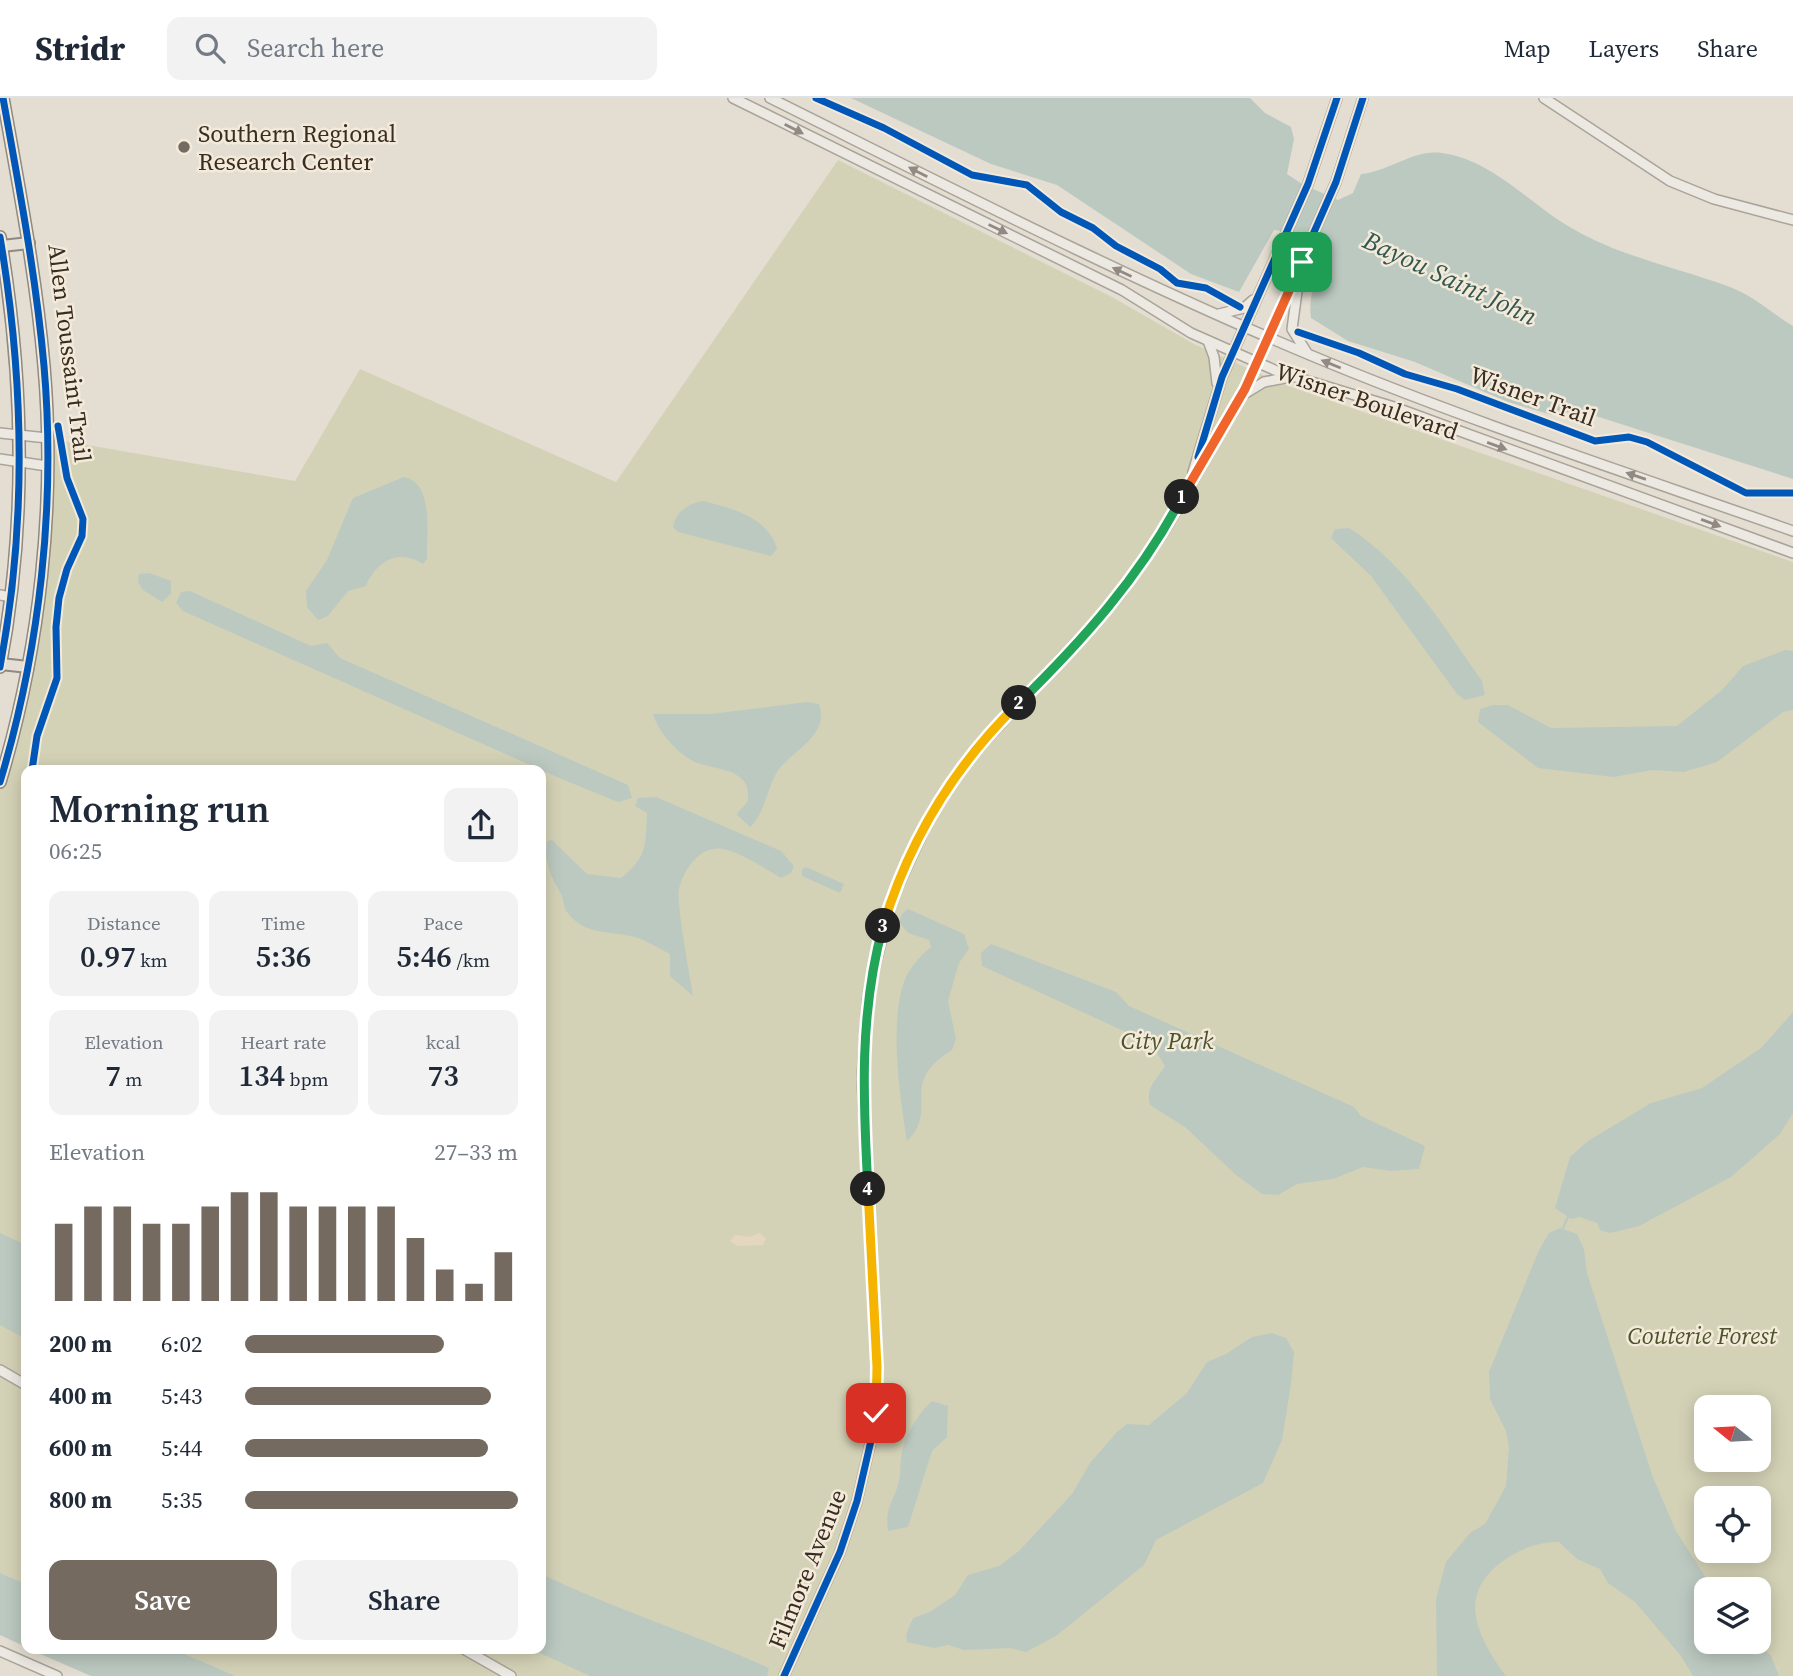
<!DOCTYPE html>
<meta charset="utf-8">
<style>
body{margin:0;font-family:"Source Serif 4",serif;background:#f2f2f3;color:#1f2937;height:100vh;display:flex;flex-direction:column;font-size:26px;white-space:nowrap}
*{box-sizing:border-box;margin:0}
p{font-size:23px;color:#747a83}
.icon{flex:none;width:38px;height:38px;fill:none;stroke:currentColor;stroke-width:2;stroke-linecap:round;stroke-linejoin:round}
.map{position:relative;flex:1;overflow:hidden}
.sheet{position:absolute;left:21px;top:667px;width:525px;height:889px;display:flex;flex-direction:column;background:#fff;border-radius:14px;box-shadow:0 4px 18px #0003}
.sheet>*{flex:none}
.needle{width:46px;rotate:288deg}
.tools{position:absolute;left:1694px;top:1297px;display:grid;gap:14px}
.tools a{display:grid;place-items:center;width:77px;height:77px;border-radius:14px;background:#fff;box-shadow:0 4px 18px #0003;font-size:35px}
.pin{position:absolute;display:grid;place-items:center;width:60px;height:60px;color:#fff;margin:-30px;border-radius:14px;box-shadow:0 4px 10px #0006}
.km{position:absolute;width:35px;height:35px;margin:-18px;border-radius:50%;background:#222;color:#fff;font-size:19px;line-height:35px;text-align:center}
.round{display:grid;place-items:center;flex:none;width:74px;height:74px;border-radius:14px;background:#f2f2f3}
.summary{display:flex;align-items:center;justify-content:space-between;height:119px;padding:0 28px}
h1{font-size:38px;font-weight:600;line-height:52px}
.metrics{display:grid;grid-template-columns:repeat(3,1fr);gap:10px;height:119px;padding:7px 28px}
.metrics div{display:grid;align-content:center;border-radius:14px;background:#f2f2f3;text-align:center}
.metrics b{font-size:30px;font-weight:600}
.metrics small{font-size:19px;font-weight:400}
.metrics p{font-size:19px}
.chart{height:196px;padding:14px 28px}
.chart p{display:flex;justify-content:space-between}
.chart svg{width:100%;height:126px;margin-top:7px;stroke:#756a60;stroke-width:6}
.cta{display:flex;gap:14px;margin-top:auto;padding:14px 28px}
.cta a{flex:1;height:80px;border-radius:14px;background:#756a60;color:#fff;font-size:28px;font-weight:600;line-height:80px;text-align:center}
.cta a+a{background:#f2f2f3;color:#1f2937}
ul{padding:0 28px;list-style:none;font-size:23px}
li{display:grid;grid-template-columns:112px 84px 1fr;align-items:center;height:52px}
li i{height:18px;border-radius:9px;background:#756a60}
header{display:flex;align-items:center;gap:42px;box-sizing:border-box;height:98px;padding:0 35px;background:#fff;border-bottom:2px solid #e0e1e3}
header strong{font-size:33px}
nav{display:flex;gap:38px;margin-inline-start:auto;font-size:24px}
.search{width:490px;height:63px;background:#f2f2f3;display:flex;align-items:center;gap:18px;box-sizing:border-box;padding:0 24px;border-radius:14px;color:#747a83;font-size:26px}
.map>svg:first-child{display:block}
.green{fill:#d4d2b6;fill-rule:evenodd}
.sand{fill:#e4d7bd}
.water{fill:#bcc9c0}
.lines{fill:none;stroke-linecap:round;stroke-linejoin:round}
.stream{stroke:#bcc9c0;stroke-width:2.5}
.minor-casing{stroke:#aaa39a;stroke-width:12}
.major-casing{stroke:#8f8981;stroke-width:14}
.minor{stroke:#ece9e3;stroke-width:9}
.major{stroke:#e4ded5;stroke-width:10}
.cycleway-casing{stroke:#f3eada;stroke-width:11}
.cycleway{stroke:#0057b8;stroke-width:7}
.oneway{fill:#928a82}
.split-1-casing{stroke:#fff;stroke-width:14}
.split-2-casing{stroke:#fff;stroke-width:14}
.split-3-casing{stroke:#fff;stroke-width:14}
.split-4-casing{stroke:#fff;stroke-width:14}
.split-5-casing{stroke:#fff;stroke-width:14}
.split-1{stroke:#f0652b;stroke-width:9}
.split-2{stroke:#22a559;stroke-width:9}
.split-3{stroke:#f5b400;stroke-width:9}
.split-4{stroke:#22a559;stroke-width:9}
.split-5{stroke:#f5b400;stroke-width:9}
.poi-dot{fill:#756a60;stroke:#f3eada;stroke-width:2.5}
.labels{text-anchor:middle;dominant-baseline:central;stroke-width:5;stroke-linejoin:round;paint-order:stroke}
.poi-label{font-size:24px;fill:#392c22;stroke:#f3eada;text-anchor:start}
.street-label{font-size:24px;fill:#392c22;stroke:#f3eada}
.park-label{font-size:24px;font-style:italic;fill:#4b532b;stroke:#f3eada}
.water-label{font-size:26px;font-style:italic;fill:#335753;stroke:#f3eada}
</style>
<header>
<strong>Stridr</strong>
<div class="search"><svg class="icon" aria-label="search" viewBox="0 0 24 24"><circle cx="10" cy="10" r="6"/><path d="M15 15l6 6"/></svg>Search here</div>
<nav><a>Map</a><a>Layers</a><a>Share</a></nav>
</header>
<div class="map">
<svg width="1793" height="1578" viewBox="0 0 1793 1578">
<rect width="100%" height="100%" fill="#e4ded2"/>
<path class="green" d="M 838,62 L 1112,199 L 1194,246 L 1283,286 L 1793,464 L 1793,1578 L 236,1578 L 173,1551 L 541,1550 L 541,672 L 26,672 L 26,1486 L 0,1475 L 0,684 L 36,510 L 47,340 L 295,383 L 360,271 L 616,384 ZM 1706,1309 L 1759,1309 L 1759,1362 L 1706,1362 ZM 1706,1400 L 1759,1400 L 1759,1452 L 1706,1452 ZM 1706,1491 L 1759,1491 L 1759,1544 L 1706,1544 Z"/>
<polygon class="sand" points="759,1135 766,1140 763,1147 738,1148 730,1143 735,1137 750,1139"/>
<g class="water">
<path d="M 851,0 L 1250,0 L 1265,15 L 1291,29 L 1294,41 L 1287,76 L 1302,86 L 1338,102 L 1353,95 L 1361,76 C 1388,74 1414,51 1442,55 C 1494,62 1531,108 1575,132 C 1622,159 1679,170 1730,189 C 1754,198 1771,215 1793,228 L 1793,381 L 1580,313 L 1552,317 L 1508,304 L 1415,264 L 1348,243 L 1311,220 C 1307,193 1321,177 1322,149 L 1299,135 L 1274,132 L 1239,194 L 1191,176 L 1057,87 L 991,66 Z"/>
<path d="M 404,379 C 435,385 426,438 427,461 L 423,466 C 399,450 376,463 366,488 L 348,493 L 328,518 L 318,522 L 307,509 L 306,493 L 327,462 L 353,400 Z"/>
<path d="M 703,403 C 732,410 769,420 777,451 L 771,458 L 678,434 L 673,429 C 675,414 689,405 703,403 Z"/>
<path d="M 1349,430 C 1406,466 1444,529 1482,583 L 1485,597 L 1465,602 L 1457,596 L 1371,478 L 1331,440 L 1335,431 Z"/>
<polygon points="149,475 171,483 171,496 162,504 143,492 138,484 139,476"/>
<polygon points="190,493 311,548 327,545 340,560 628,687 632,700 618,704 564,682 183,513 176,505 181,494"/>
<polygon points="1785,552 1793,553 1793,612 1783,614 1717,664 1684,674 1652,672 1614,679 1538,670 1478,624 1480,611 1493,607 1508,607 1551,630 1677,628 1722,592 1743,568"/>
<path d="M 807,604 L 819,606 C 830,636 795,651 779,671 C 767,688 764,718 750,729 L 737,717 C 739,710 748,707 748,700 C 751,670 714,672 695,664 C 678,656 658,634 653,616 L 711,616 Z"/>
<path d="M 656,699 L 781,753 L 794,768 L 791,775 L 781,780 C 764,770 742,755 723,751 C 700,747 684,771 679,791 C 676,806 690,878 693,898 L 670,878 L 670,856 C 656,849 641,839 625,837 C 603,833 582,835 567,814 C 563,809 564,800 560,794 C 550,778 544,762 547,743 L 552,742 L 587,776 L 621,780 C 648,758 645,748 647,715 L 635,708 L 638,700 Z"/>
<polygon points="806,769 844,786 840,795 802,778 802,771"/>
<path d="M 908,811 L 964,836 L 969,851 L 959,865 L 948,903 L 956,941 L 952,952 C 896,987 941,1009 907,1043 C 900,998 889,926 904,884 C 909,870 920,858 931,849 L 929,842 L 908,835 L 899,824 L 902,816 Z"/>
<path d="M 991,846 L 1116,894 L 1129,908 L 1354,1009 L 1361,1018 L 1425,1048 L 1419,1071 L 1391,1073 L 1363,1069 L 1333,1081 L 1297,1086 L 1278,1097 L 1262,1096 L 1236,1077 L 1185,1029 L 1150,1007 C 1145,990 1157,981 1165,968 L 1146,937 L 1128,935 L 982,868 L 981,855 Z"/>
<polygon points="1793,914 1793,1015 1780,1036 1731,1079 1639,1128 1610,1135 1600,1132 1597,1125 1580,1119 1571,1121 1555,1110 1570,1059 1588,1043 1651,1005 1702,990 1761,950"/>
<path d="M 1560,1130 L 1577,1136 L 1584,1151 L 1587,1175 L 1652,1377 L 1676,1433 L 1713,1491 L 1706,1491 L 1706,1544 L 1757,1544 L 1771,1558 L 1779,1578 L 1693,1578 L 1681,1558 L 1635,1504 L 1608,1485 L 1600,1471 L 1577,1461 L 1559,1444 C 1540,1444 1525,1449 1509,1459 C 1455,1493 1475,1536 1506,1578 L 1437,1578 L 1436,1501 L 1446,1464 L 1470,1435 L 1485,1426 L 1506,1388 L 1509,1350 L 1506,1333 L 1490,1301 L 1489,1274 L 1539,1152 L 1549,1135 Z"/>
<polygon points="0,1135 26,1147 26,1241 0,1227"/>
<polygon points="1272,1235 1286,1240 1294,1254 1291,1286 1282,1342 1263,1385 1156,1442 1144,1467 1056,1538 1026,1554 1010,1550 964,1552 948,1547 934,1550 907,1544 906,1537 913,1520 930,1514 955,1497 968,1477 999,1468 1019,1453 1072,1396 1090,1365 1117,1334 1127,1326 1149,1327 1187,1295 1207,1264 1226,1256 1252,1239"/>
<path d="M 932,1303 L 948,1308 L 947,1339 L 932,1353 L 908,1429 L 888,1433 C 885,1408 893,1405 898,1387 C 901,1377 900,1369 901,1360 C 904,1338 917,1317 932,1303 Z"/>
<polygon points="0,1475 26,1486 26,1549 0,1537"/>
<path d="M 541,1476 C 615,1511 694,1536 769,1570 L 767,1578 L 590,1578 L 531,1551 L 541,1550 Z"/>
<polygon points="29,1551 173,1551 236,1578 91,1578"/>
</g>
<g class="lines">
<polyline class="stream" points="1563,1130 1568,1119"/>
<g class="minor-casing">
<g id="minor">
<polyline points="733,0 1122,192 1191,235 1279,274 1394,309 1793,455"/>
<path d="M 770,0 C 949,89 1126,180 1310,257 C 1468,323 1631,376 1793,433"/>
<polyline points="1544,0 1670,83 1714,101 1793,122"/>
<polyline points="1299,179 1292,231 1307,255"/>
<polyline points="1219,216 1244,210 1253,202"/>
<polyline points="1208,243 1214,259 1217,285"/>
<polyline points="1246,295 1264,284 1290,279"/>
<polyline points="0,335 47,340"/>
<polyline points="0,361 47,368"/>
<polyline points="1193,374 1222,279 1308,86 1337,0"/>
<polyline points="0,497 11,499"/>
<polyline points="0,1272 26,1287"/>
<polyline points="462,1550 511,1578"/>
<polyline points="0,1553 57,1578"/>
<polyline points="784,1578 840,1454 857,1403 873,1334 877,1269 862,980 868,896 892,801 934,710 971,658 1118,499 1165,432 1245,291 1336,84 1363,0"/>
</g>
</g>
<g class="major-casing">
<g id="major">
<path d="M 0,139 C 24,281 27,426 0,569"/>
<polyline points="2,148 29,145"/>
<polyline points="1,566 28,569"/>
<path d="M 0,684 C 40,551 56,406 44,268 C 36,178 19,89 3,0"/>
</g>
</g>
<use href="#minor" class="minor"/>
<use href="#major" class="major"/>
<g class="cycleway-casing">
<g id="cycleway">
<polyline points="816,0 884,30 972,77 1027,87 1061,114 1093,130 1116,148 1160,171 1177,185 1206,190 1240,209"/>
<path d="M 0,139 C 24,281 27,426 0,569"/>
<polyline points="1298,234 1359,255 1405,276 1457,291 1595,343 1629,339 1647,344 1746,395 1793,395"/>
<polyline points="1198,359 1222,279 1308,86 1337,0"/>
<polyline points="32,672 37,638 57,580 56,529 59,500 67,471 82,438 83,421 67,380 58,328"/>
<path d="M 0,684 C 40,551 56,406 44,268 C 36,178 19,89 3,0"/>
<polyline points="784,1578 840,1454 857,1403 873,1334 877,1269 862,980 868,896 892,801 934,710 971,658 1118,499 1165,432 1245,291 1336,84 1363,0"/>
</g>
</g>
<use href="#cycleway" class="cycleway"/>
</g>
<defs><path id="oneway-solid" d="M-6-.8H1V-3.2L6.5 0L1 3.2V.8H-6Z" transform="scale(1.75)"/></defs>
<g class="oneway">
<use href="#oneway-solid" transform="translate(794 31) rotate(27)"/>
<use href="#oneway-solid" transform="translate(918 74) rotate(-153)"/>
<use href="#oneway-solid" transform="translate(998 131) rotate(26)"/>
<use href="#oneway-solid" transform="translate(1122 174) rotate(-155)"/>
<use href="#oneway-solid" transform="translate(1331 266) rotate(-158)"/>
<use href="#oneway-solid" transform="translate(1497 348) rotate(20)"/>
<use href="#oneway-solid" transform="translate(1636 378) rotate(-161)"/>
<use href="#oneway-solid" transform="translate(1711 425) rotate(20)"/>
</g>
<g class="lines">
<g class="split-1-casing">
<polyline id="split-1" points="1182,399 1245,291 1302,164"/>
</g>
<g class="split-2-casing">
<path id="split-2" d="M 1019,605 C 1083,542 1140,479 1182,399"/>
</g>
<g class="split-3-casing">
<path id="split-3" d="M 883,828 C 909,743 955,667 1019,605"/>
</g>
<g class="split-4-casing">
<path id="split-4" d="M 868,1091 C 863,1001 859,916 883,828"/>
</g>
<g class="split-5-casing">
<polyline id="split-5" points="868,1091 877,1269 876,1315"/>
</g>
<use href="#split-1" class="split-1"/>
<use href="#split-2" class="split-2"/>
<use href="#split-3" class="split-3"/>
<use href="#split-4" class="split-4"/>
<use href="#split-5" class="split-5"/>
</g>
<circle class="poi-dot" cx="184" cy="49" r="7"/>
<g class="labels">
<g class="poi-label">
<text x="198" y="35">Southern Regional<tspan x="198" dy="28">Research Center</tspan></text>
</g>
<g class="street-label">
<text transform="translate(70 255) rotate(83)">Allen Toussaint Trail</text>
<text transform="translate(1533 298) rotate(20)">Wisner Trail</text>
<text transform="translate(1367 303) rotate(19)">Wisner Boulevard</text>
<text transform="translate(807 1471) rotate(-68)">Filmore Avenue</text>
</g>
<g class="park-label">
<text x="1167" y="942">City Park</text>
<text x="1702" y="1237">Couterie Forest</text>
</g>
<g class="water-label">
<text transform="translate(1450 180) rotate(25)">Bayou Saint John</text>
</g>
</g>
</svg>
<div class="tools">
<a><svg class="needle" viewBox="-14 -14 28 28"><path d="M0-13l5 13h-10z" fill="#e53935"/><path d="M0 13l5-13h-10z" fill="#747a83"/></svg></a>
<a><svg class="icon" aria-label="locate" viewBox="0 0 24 24"><circle cx="12" cy="12" r="6"/><path d="M12 2v4M12 18v4M2 12h4M18 12h4"/></svg></a>
<a><svg class="icon" aria-label="layers" viewBox="0 0 24 24"><path d="M12 4l9 5-9 5-9-5zM3 14l9 5 9-5"/></svg></a>
</div>
<div class="pin" style="left:1302px;top:164px;background:#1e9e55"><svg class="icon" aria-label="arrive" viewBox="0 0 24 24"><path d="M6 21V4h12l-3 4 3 4H6"/></svg></div>
<div class="pin" style="left:876px;top:1315px;background:#d93025"><svg class="icon" aria-label="check" viewBox="0 0 24 24"><path d="M5 12l5 5 9-10"/></svg></div>
<b class="km" style="left:1182px;top:399px">1</b>
<b class="km" style="left:1019px;top:605px">2</b>
<b class="km" style="left:883px;top:828px">3</b>
<b class="km" style="left:868px;top:1091px">4</b>
<section class="sheet">
<div class="summary"><div><h1>Morning run</h1><p>06:25</p></div><a class="round"><svg class="icon" aria-label="share" viewBox="0 0 24 24"><path d="M12 15V3M7 8l5-5 5 5M5 13v7h14v-7"/></svg></a></div>
<div class="metrics">
<div><p>Distance</p><b>0.97<small> km</small></b></div>
<div><p>Time</p><b>5:36</b></div>
<div><p>Pace</p><b>5:46<small> /km</small></b></div>
</div>
<div class="metrics">
<div><p>Elevation</p><b>7<small> m</small></b></div>
<div><p>Heart rate</p><b>134<small> bpm</small></b></div>
<div><p>kcal</p><b>73</b></div>
</div>
<div class="chart"><p><span>Elevation</span>27–33 m</p>
<svg viewBox="0 0 160 44" preserveAspectRatio="none"><path d="M5 44V17M15 44V11M25 44V11M35 44V17M45 44V17M55 44V11M65 44V6M75 44V6M85 44V11M95 44V11M105 44V11M115 44V11M125 44V22M135 44V33M145 44V38M155 44V27"/></svg>
</div>
<ul>
<li><b>200 m</b>6:02<i style="width:73%"></i></li>
<li><b>400 m</b>5:43<i style="width:90%"></i></li>
<li><b>600 m</b>5:44<i style="width:89%"></i></li>
<li><b>800 m</b>5:35<i style="width:100%"></i></li>
</ul>
<div class="cta"><a>Save</a><a>Share</a></div>
</section>
</div>
